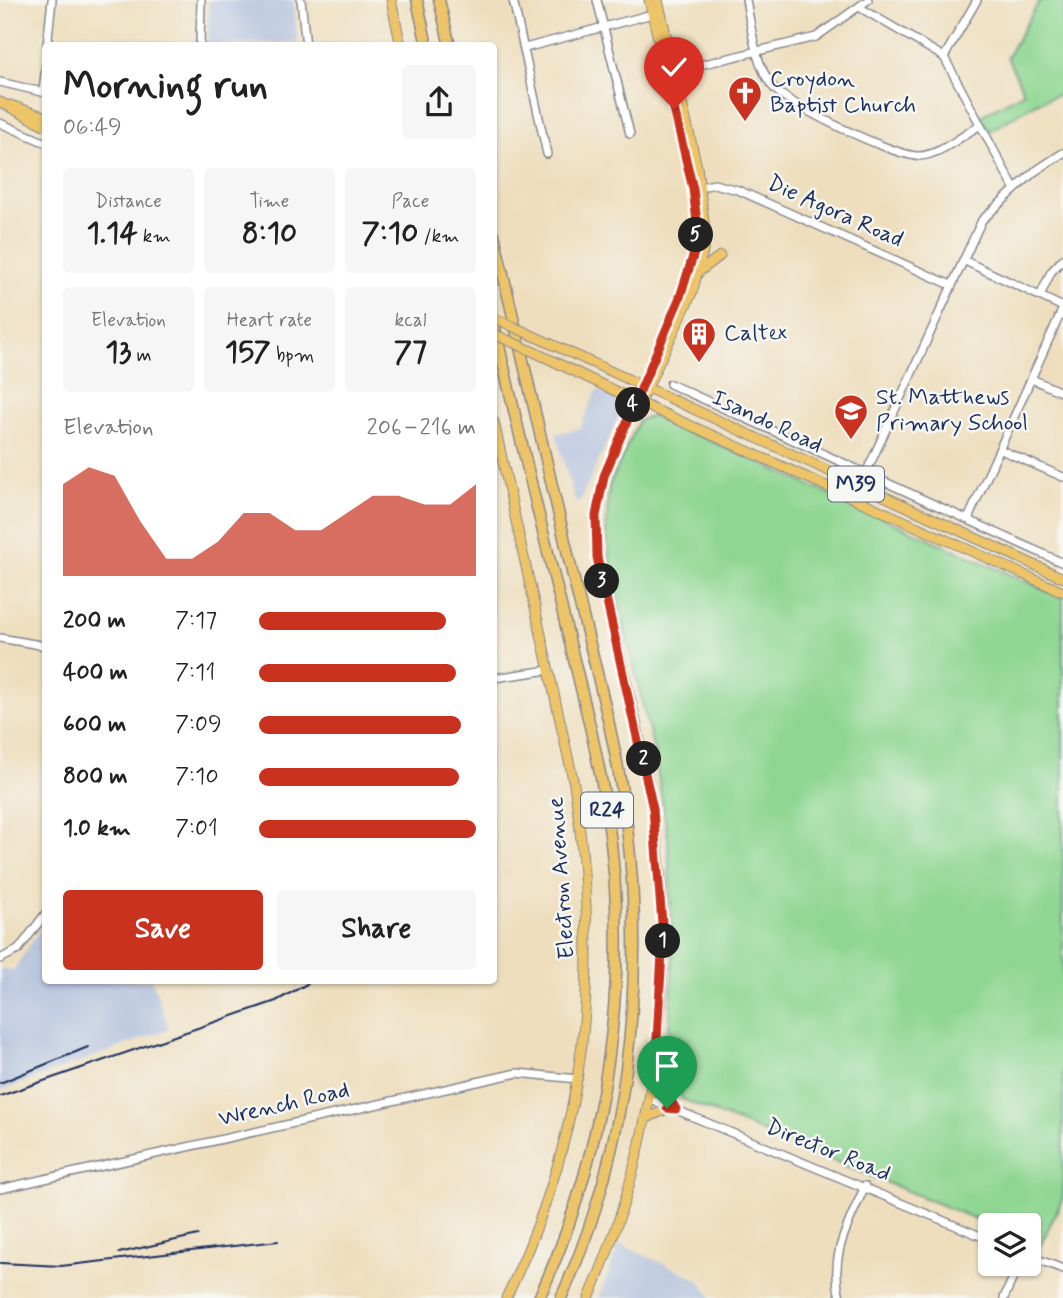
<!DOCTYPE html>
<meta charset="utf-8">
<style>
body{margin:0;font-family:Mynerve,sans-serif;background:#f6f6f6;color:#222;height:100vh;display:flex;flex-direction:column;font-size:26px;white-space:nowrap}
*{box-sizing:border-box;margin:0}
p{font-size:23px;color:#767676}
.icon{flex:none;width:38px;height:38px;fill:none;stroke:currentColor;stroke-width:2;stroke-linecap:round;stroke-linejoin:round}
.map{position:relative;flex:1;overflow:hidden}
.sheet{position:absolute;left:42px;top:42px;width:455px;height:942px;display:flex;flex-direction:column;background:#fff;border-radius:7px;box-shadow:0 2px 5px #0004}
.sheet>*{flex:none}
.tools{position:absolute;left:978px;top:1213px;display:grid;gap:14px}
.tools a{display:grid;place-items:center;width:63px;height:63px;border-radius:7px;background:#fff;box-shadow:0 2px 5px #0004;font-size:35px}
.pin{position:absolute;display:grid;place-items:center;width:60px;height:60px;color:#fff;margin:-72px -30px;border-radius:50% 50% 50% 0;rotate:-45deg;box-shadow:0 0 7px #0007}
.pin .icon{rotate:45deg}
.km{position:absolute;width:35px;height:35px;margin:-18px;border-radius:50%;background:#222;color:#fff;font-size:19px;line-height:35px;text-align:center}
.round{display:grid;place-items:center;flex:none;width:74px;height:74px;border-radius:7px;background:#f6f6f6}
.overview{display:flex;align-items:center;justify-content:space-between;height:119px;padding:0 21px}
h1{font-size:38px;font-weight:700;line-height:52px}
.figures{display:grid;grid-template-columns:repeat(3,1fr);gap:10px;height:119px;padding:7px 21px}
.figures div{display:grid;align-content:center;border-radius:7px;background:#f6f6f6;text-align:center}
.figures b{font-size:30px;font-weight:700}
.figures small{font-size:19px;font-weight:400}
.figures p{font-size:19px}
.chart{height:196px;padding:14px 21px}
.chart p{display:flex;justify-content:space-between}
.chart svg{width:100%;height:126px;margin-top:7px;fill:#c8321e;opacity:.7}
.action{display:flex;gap:14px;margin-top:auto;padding:14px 21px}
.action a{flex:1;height:80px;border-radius:7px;background:#c8321e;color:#fff;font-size:28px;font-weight:700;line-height:80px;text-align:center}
.action a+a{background:#f6f6f6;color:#222}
ul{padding:0 21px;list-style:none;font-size:23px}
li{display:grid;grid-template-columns:112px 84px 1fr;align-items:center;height:52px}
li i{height:18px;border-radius:9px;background:#c8321e}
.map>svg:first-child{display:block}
.industrial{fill:#b8c5de}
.green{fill:#8ed691;stroke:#548278;stroke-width:2}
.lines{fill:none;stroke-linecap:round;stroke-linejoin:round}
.stream{stroke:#3faabf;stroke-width:2}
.minor-casing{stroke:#84868e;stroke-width:10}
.major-casing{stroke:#84868e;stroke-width:11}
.highway-casing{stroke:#84868e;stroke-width:13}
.minor{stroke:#fff;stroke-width:7}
.major{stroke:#eec469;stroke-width:9}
.highway{stroke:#eec469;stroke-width:10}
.rail{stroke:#1b2f5e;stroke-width:2}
.major-bridge-casing{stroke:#84868e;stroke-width:11;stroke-linecap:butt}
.major-bridge{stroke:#eec469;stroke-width:9}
.route-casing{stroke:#fff;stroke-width:14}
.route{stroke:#c8321e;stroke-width:9}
.labels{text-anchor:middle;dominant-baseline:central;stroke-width:5;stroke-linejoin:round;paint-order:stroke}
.shield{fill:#f6f6f2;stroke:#5d6b8a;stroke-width:2}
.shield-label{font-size:21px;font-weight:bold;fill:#1b2f5e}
.poi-label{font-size:23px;fill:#1b2f5e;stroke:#f6f6f2;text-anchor:start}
.street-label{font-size:23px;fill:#1b2f5e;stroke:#f6f6f2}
</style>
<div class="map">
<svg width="1063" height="1298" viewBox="0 0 1063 1298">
<rect width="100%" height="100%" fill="#f6f6f2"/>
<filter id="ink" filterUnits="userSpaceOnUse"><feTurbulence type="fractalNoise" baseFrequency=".0143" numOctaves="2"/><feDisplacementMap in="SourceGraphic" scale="14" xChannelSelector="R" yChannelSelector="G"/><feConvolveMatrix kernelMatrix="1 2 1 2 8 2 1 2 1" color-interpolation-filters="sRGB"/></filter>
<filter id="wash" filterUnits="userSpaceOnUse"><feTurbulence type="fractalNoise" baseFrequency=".00686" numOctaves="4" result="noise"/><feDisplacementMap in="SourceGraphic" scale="28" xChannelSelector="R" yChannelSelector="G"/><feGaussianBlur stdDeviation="1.57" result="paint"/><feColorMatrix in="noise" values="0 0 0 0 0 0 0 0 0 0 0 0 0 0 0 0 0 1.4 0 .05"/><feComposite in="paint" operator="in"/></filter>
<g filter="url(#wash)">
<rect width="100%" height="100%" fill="#eedebd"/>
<g class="industrial">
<polygon points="209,0 293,0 298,42 208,45"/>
<polygon points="597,390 615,398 621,411 580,502 575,502 556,434 580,428"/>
<polygon points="45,922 46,980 152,980 169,1029 0,1091 0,968 13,971"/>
<polygon points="619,1244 698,1279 712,1298 599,1298"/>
</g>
<g class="green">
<polygon points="1040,0 1063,0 1063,93 1036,103 990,131 981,116 1024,92 1007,57"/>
<polygon points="654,416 1063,598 1063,1198 1040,1246 1029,1241 1029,1225 990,1225 682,1099 668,1044 673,962 668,838 654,751 614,584 606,531 609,486 639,420"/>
</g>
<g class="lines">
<polyline class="stream" points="1063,62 1063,80"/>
</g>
</g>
<g filter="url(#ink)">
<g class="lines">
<g class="minor-casing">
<g id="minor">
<polyline points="301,0 306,46"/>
<polyline points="513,0 547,154"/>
<polyline points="597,0 630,134"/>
<path d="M 746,0 C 752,29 754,63 773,87 C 787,105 894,156 918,156 C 939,156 963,135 980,125"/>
<polyline points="859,7 944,57 1014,188"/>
<polyline points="47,46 52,0"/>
<polyline points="200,46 201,0"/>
<polyline points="525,48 656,13"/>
<polyline points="944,57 977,0"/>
<polyline points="671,72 816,37 868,0"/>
<polyline points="0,82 46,93"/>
<polyline points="43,92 46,64"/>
<polyline points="0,123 46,143"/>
<polyline points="697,188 714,184 738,190 951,285"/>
<polyline points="963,260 1063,307"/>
<polyline points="1040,296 1051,272 1063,259"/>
<polyline points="1032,379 1063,393"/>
<polyline points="670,384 1063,563"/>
<polyline points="1001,450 1063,477"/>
<polyline points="866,473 982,220 1034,172 1063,153"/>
<polyline points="968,519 1063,308"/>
<polyline points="0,638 46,646"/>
<polyline points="494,678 549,670"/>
<polyline points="0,959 18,950 46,913"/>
<polyline points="650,1099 990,1240"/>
<polyline points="0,1189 517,1073 578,1079"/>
<polyline points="1029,1256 1063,1269"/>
<path d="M 840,1298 C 829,1254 848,1226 865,1186"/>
<polyline points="1004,1298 1019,1264"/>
</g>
</g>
<g class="major-casing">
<g id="major">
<polyline points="391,0 401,46"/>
<polyline points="0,102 46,126"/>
<polyline points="10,105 46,117"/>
<polyline points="700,271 720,256"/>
<polyline points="525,332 1063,578"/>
<polyline points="532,351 638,402 1063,592"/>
<polyline points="638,407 692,293 703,251 705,229 697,167 658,0"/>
<path d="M 494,422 L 574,784 C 601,969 590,1127 506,1298"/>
<polyline points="657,1064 662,1086 676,1109"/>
<polyline points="645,1119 671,1107"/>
<path d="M 589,1298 C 655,1146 678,975 653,810 C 640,725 615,641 597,557 L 596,516 L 604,476 L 686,282 L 695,250 L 697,222 L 693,189 L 649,0"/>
</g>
</g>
<g class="highway-casing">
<g id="highway">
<polyline points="417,0 427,46"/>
<polyline points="439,0 450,46"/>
<path d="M 494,235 C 520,349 547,462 573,576 C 593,659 617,742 627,827 C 646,985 628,1152 561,1298"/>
<path d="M 494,324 C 515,416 537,509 560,601 C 576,671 596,742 607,813 C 632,976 608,1148 539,1298"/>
</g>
</g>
<use href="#minor" class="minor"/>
<use href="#major" class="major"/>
<use href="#highway" class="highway"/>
<g class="rail">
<polyline points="0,1083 88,1047"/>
<polyline points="0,1096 276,1001 314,980"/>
<polyline points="119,1253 198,1235"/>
<polyline points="0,1263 61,1266 278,1241"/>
</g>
<g class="major-bridge-casing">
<g id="major-bridge">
<polyline points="494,318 525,332"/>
<polyline points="494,334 532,351"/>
</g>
</g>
<use href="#major-bridge" class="major-bridge"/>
</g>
</g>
<g class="lines" filter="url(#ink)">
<g class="route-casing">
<polyline id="route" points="667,1108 676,1109 662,1086 656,1055 663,936 653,809 597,557 596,516 604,476 680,297 695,250 697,222 693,189 674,109"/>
</g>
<use href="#route" class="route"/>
</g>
<defs>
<g id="church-pin" transform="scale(1.75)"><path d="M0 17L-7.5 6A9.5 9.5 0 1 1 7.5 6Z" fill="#c8321e" stroke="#f6f6f2"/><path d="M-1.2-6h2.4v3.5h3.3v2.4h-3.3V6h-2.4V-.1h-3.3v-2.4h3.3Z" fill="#fff"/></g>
<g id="building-pin" transform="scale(1.75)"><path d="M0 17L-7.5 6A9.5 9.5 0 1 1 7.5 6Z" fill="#c8321e" stroke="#f6f6f2"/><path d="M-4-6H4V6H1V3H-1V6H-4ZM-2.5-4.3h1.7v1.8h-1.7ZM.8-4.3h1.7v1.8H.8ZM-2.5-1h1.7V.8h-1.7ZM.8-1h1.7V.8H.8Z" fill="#fff"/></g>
<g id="school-pin" transform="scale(1.75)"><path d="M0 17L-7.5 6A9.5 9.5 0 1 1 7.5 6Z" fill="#c8321e" stroke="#f6f6f2"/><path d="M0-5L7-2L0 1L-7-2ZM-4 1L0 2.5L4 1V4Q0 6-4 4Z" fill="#fff"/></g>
</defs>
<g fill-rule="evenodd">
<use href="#church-pin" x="745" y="93"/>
<use href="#building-pin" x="699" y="334"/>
<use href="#school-pin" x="851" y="411"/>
</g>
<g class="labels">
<g class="shield">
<rect x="828" y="466.5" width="56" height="35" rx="5"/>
<rect x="581" y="792.5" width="52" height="35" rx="5"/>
</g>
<g class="shield-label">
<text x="856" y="484">M39</text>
<text x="607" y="810">R24</text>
</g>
<g class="poi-label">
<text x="770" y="80">Croydon<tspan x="770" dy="26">Baptist Church</tspan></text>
<text x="724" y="334">Caltex</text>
<text x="876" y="398">St. Matthews<tspan x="876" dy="26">Primary School</tspan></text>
</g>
<g class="street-label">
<text transform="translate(835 212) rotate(24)">Die Agora Road</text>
<text transform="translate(767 422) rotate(25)">Isando Road</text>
<text transform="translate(562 878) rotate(-94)">Electron Avenue</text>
<text transform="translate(284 1105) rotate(-13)">Wrench Road</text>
<text transform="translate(828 1151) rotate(22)">Director Road</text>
</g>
</g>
</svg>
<div class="tools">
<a><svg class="icon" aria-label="layers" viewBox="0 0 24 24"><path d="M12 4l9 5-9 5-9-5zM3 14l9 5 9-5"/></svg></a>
</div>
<div class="pin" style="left:667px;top:1108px;background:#1e9e55"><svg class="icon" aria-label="arrive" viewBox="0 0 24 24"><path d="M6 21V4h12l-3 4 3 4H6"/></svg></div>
<div class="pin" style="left:674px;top:109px;background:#d93025"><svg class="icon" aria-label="check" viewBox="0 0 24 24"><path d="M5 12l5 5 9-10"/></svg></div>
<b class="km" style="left:663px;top:941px">1</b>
<b class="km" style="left:644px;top:759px">2</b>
<b class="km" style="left:602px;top:581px">3</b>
<b class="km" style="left:633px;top:405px">4</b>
<b class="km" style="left:696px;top:235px">5</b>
<section class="sheet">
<div class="overview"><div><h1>Morning run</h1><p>06:49</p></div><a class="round"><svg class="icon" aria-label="share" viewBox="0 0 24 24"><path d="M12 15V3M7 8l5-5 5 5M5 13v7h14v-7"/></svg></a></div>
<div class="figures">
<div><p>Distance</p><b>1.14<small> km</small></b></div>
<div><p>Time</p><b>8:10</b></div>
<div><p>Pace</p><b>7:10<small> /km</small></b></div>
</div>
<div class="figures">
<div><p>Elevation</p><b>13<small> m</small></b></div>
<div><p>Heart rate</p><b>157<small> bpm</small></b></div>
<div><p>kcal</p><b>77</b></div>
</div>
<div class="chart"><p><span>Elevation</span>206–216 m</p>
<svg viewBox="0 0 160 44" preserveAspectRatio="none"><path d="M0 44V12L10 6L20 9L30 25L40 38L50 38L60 32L70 22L80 22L90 28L100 28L110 22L120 16L130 16L140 19L150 19L160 12V44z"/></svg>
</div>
<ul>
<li><b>200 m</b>7:17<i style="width:86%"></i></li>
<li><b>400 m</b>7:11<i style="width:91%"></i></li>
<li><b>600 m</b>7:09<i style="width:93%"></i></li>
<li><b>800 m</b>7:10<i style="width:92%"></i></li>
<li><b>1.0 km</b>7:01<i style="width:100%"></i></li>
</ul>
<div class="action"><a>Save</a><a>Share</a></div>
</section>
</div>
